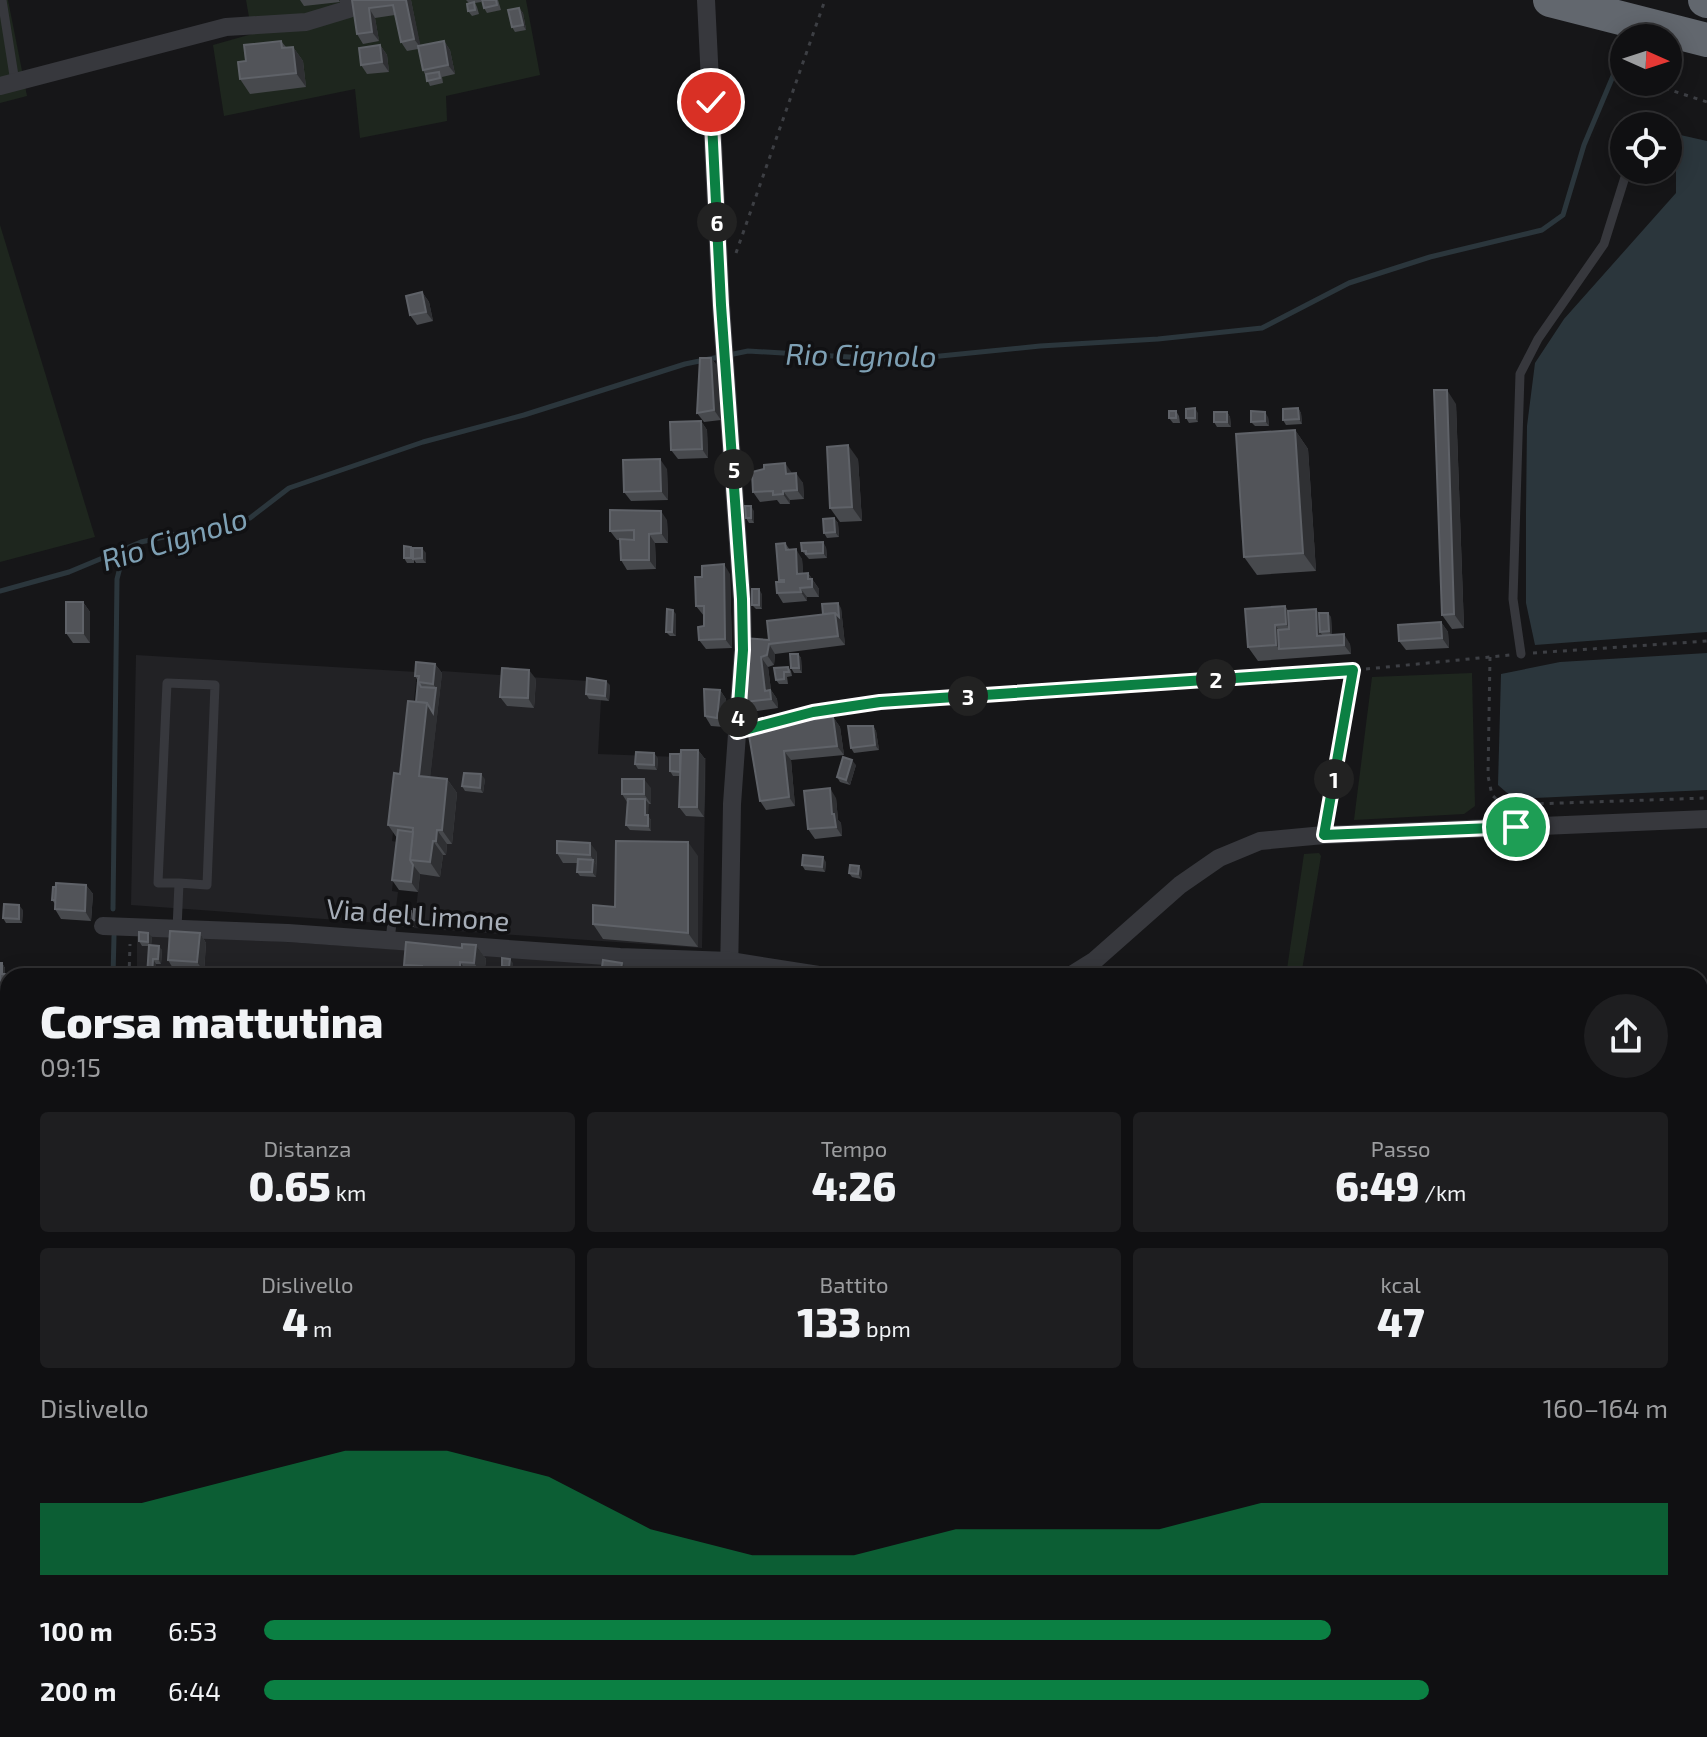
<!DOCTYPE html>
<html lang="it">
<meta charset="utf-8">
<style>
body{margin:0;font-family:"Exo 2",sans-serif;background:#1e1e20;color:#f1f3f6;height:100vh;display:flex;flex-direction:column;font-size:30px;white-space:nowrap}
*{box-sizing:border-box;margin:0}
p{font-size:26px;color:#9c9d9f}
.icon{flex:none;width:44px;height:44px;fill:none;stroke:currentColor;stroke-width:2;stroke-linecap:round;stroke-linejoin:round}
.map{position:relative;flex:1;overflow:hidden}
.details{position:absolute;left:0px;top:968px;width:1708px;height:770px;display:flex;flex-direction:column;background:#101012;border-radius:24px 24px 0 0;box-shadow:0 4px 20px #0003,0 0 0 2px #303032}
.details>*{flex:none}
.needle{width:52px;rotate:93deg}
.controls{position:absolute;left:1610px;top:24px;display:grid;gap:16px}
.controls a{display:grid;place-items:center;width:72px;height:72px;border-radius:50%;background:#101012;box-shadow:0 4px 20px #0003,0 0 0 2px #303032;font-size:40px}
.pin{position:absolute;display:grid;place-items:center;width:68px;height:68px;color:#fff;margin:-34px;border:4px solid #fff;border-radius:50%;box-shadow:0 2px 8px #0007}
.km{position:absolute;width:40px;height:40px;margin:-20px;border-radius:50%;background:#222;color:#fff;font-size:22px;line-height:40px;text-align:center}
.round{display:grid;place-items:center;flex:none;width:84px;height:84px;border-radius:42px;background:#1e1e20}
.head{display:flex;align-items:center;justify-content:space-between;height:136px;padding:0 40px}
h1{font-size:44px;font-weight:800;line-height:60px}
.figures{display:grid;grid-template-columns:repeat(3,1fr);gap:12px;height:136px;padding:8px 40px}
.figures div{display:grid;align-content:center;border-radius:8px;background:#1e1e20;text-align:center}
.figures b{font-size:40px;font-weight:800}
.figures small{font-size:22px;font-weight:400}
.figures p{font-size:22px}
.chart{height:224px;padding:16px 40px}
.chart p{display:flex;justify-content:space-between}
.chart svg{width:100%;height:144px;margin-top:8px;fill:#0b8043;opacity:.7}
ul{padding:0 40px;list-style:none;font-size:26px}
li{display:grid;grid-template-columns:128px 96px 1fr;align-items:center;height:60px}
li i{height:20px;border-radius:10px;background:#0b8043}
.map>svg:first-child{display:block}
.built{fill:#222225}
.green{fill:#1e261e}
.water{fill:#2b363c}
.lines{fill:none;stroke-linecap:round;stroke-linejoin:round}
.stream{stroke:#2b363c;stroke-width:5}
.path{stroke:#3d3f44;stroke-width:3;stroke-dasharray:4 6;stroke-linecap:butt}
.lane{stroke:#37383d;stroke-width:9}
.street{stroke:#37383d;stroke-width:18}
.highway{stroke:#62676e;stroke-width:34}
.wall{fill:#47494d}
.shaded-wall{fill:#2f3033}
.building{fill:#525459;stroke:#5f6268;stroke-width:2}
.route-casing{stroke:#fff;stroke-width:16}
.route{stroke:#0b8043;stroke-width:10}
.labels{text-anchor:middle;dominant-baseline:central;stroke-width:7;stroke-linejoin:round;paint-order:stroke}
.street-label{font-size:28px;fill:#a7aeb8;stroke:#111113}
.water-label{font-size:30px;font-style:italic;fill:#7ea0b4;stroke:#111113}
</style>
<div class="map">
<svg width="1707" height="1737" viewBox="0 0 1707 1737">
<rect width="100%" height="100%" fill="#161618"/>
<g class="built">
<polygon points="136,655 417,672 405,786 399,785 392,841 397,842 392,891 398,892 394,924 131,905"/>
<polygon points="442,671 602,682 598,754 706,758 702,948 414,928"/>
<polygon points="141,932 702,970 701,976 137,976 137,936"/>
</g>
<g class="green">
<polygon points="0,0 8,0 27,96 0,103"/>
<polygon points="246,0 526,0 540,75 446,96 447,121 360,138 355,89 224,116 213,45 252,34"/>
<polygon points="0,225 95,537 0,562"/>
<polygon points="1472,673 1475,806 1464,814 1354,820 1372,677"/>
<polygon points="1319,853 1321,856 1301,976 1286,976 1304,854"/>
<polygon points="0,1671 8,1672 8,1730 83,1730 82,1737 0,1737"/>
</g>
<g class="water">
<polygon points="1676,134 1707,141 1707,632 1535,645 1526,603 1526,511 1527,426 1535,363 1564,319 1676,193"/>
<polygon points="1707,653 1707,790 1514,799 1498,785 1501,674 1560,662"/>
</g>
<g class="lines">
<g class="stream">
<polyline points="0,591 69,572 141,542 250,518 289,488 423,442 524,415 685,364 748,351 900,360 1040,346 1158,339 1262,328 1349,283 1430,257 1542,230 1563,215 1584,145 1624,50"/>
<polyline points="113,909 117,579 125,548"/>
<polyline points="113,976 114,936"/>
</g>
<g class="path">
<polyline points="1646,82 1707,102"/>
<polyline points="736,253 825,0"/>
<polyline points="1533,653 1707,641"/>
<polyline points="1490,657 1488,776 1492,795 1503,805 1707,798"/>
<polyline points="1366,669 1510,655"/>
<polyline points="891,701 1339,671"/>
<polyline points="129,976 130,944"/>
<polyline points="0,1666 8,1666"/>
<polyline points="89,1737 89,1730"/>
</g>
<g class="lane">
<polyline points="2,0 15,82"/>
<polyline points="1521,654 1513,599 1520,374 1538,339 1604,244 1625,177"/>
<polyline points="737,732 813,712 880,702"/>
<polyline points="1324,835 1353,670"/>
<polyline points="177,929 179,883 207,885 215,685 167,683 158,883 179,883"/>
<polyline points="390,940 392,923"/>
</g>
<g class="street">
<polyline points="706,0 721,305 742,599 743,650 732,804 729,976"/>
<polyline points="0,86 226,27 306,22 349,9 349,0"/>
<polyline points="103,926 288,933 620,957 730,961 825,976"/>
<polyline points="1070,976 1094,961 1180,885 1219,858 1260,841 1324,835 1707,819"/>
<polyline points="669,1737 670,1730"/>
</g>
<g class="highway">
<polyline points="1550,0 1707,40"/>
<polyline points="1705,0 1707,1"/>
</g>
</g>
<g class="wall">
<polygon points="300,0 339,0 340,2 304,6"/>
<polygon points="352,0 411,0 420,46 444,41 450,50 455,74 442,77 443,83 430,86 423,70 418,49 407,51 401,42 395,15 375,18 379,41 363,44 357,34"/>
<polygon points="466,0 481,0 481,2 475,3 477,7 479,14 472,16 468,11 469,3"/>
<polygon points="482,0 498,0 501,10 487,13 484,8"/>
<polygon points="519,8 523,13 526,30 515,32 512,27"/>
<polygon points="281,41 286,47 293,47 303,61 306,87 250,94 240,79 246,61"/>
<polygon points="380,45 387,55 389,72 367,74 361,65"/>
<polygon points="422,292 429,302 433,321 417,325 410,315"/>
<polygon points="711,358 718,367 721,420 704,422 697,413"/>
<polygon points="1456,404 1464,628 1452,629 1442,615"/>
<polygon points="1298,408 1301,413 1302,424 1286,425 1283,420"/>
<polygon points="1176,411 1179,416 1180,423 1173,423 1169,418"/>
<polygon points="1227,412 1230,417 1231,427 1217,427 1214,422"/>
<polygon points="1198,413 1198,422 1189,423 1186,418"/>
<polygon points="1268,417 1269,426 1255,426 1251,422"/>
<polygon points="701,421 707,430 708,458 678,459 671,450"/>
<polygon points="1295,430 1308,449 1316,571 1257,575 1244,557"/>
<polygon points="858,459 862,521 840,522 830,508"/>
<polygon points="667,469 668,500 631,501 624,492"/>
<polygon points="752,472 792,473 803,483 804,499 790,500 790,504 780,504 777,500 760,502 753,492"/>
<polygon points="754,511 754,523 749,523 746,518"/>
<polygon points="834,518 838,523 839,537 827,538 824,533"/>
<polygon points="667,520 668,543 655,543 656,569 627,570 621,560 620,540 617,540 610,531"/>
<polygon points="785,543 790,550 802,559 803,574 808,573 819,589 819,597 807,597 807,601 783,603 777,593 780,582 779,580"/>
<polygon points="826,547 827,558 809,559 802,551"/>
<polygon points="413,549 426,553 426,563 416,563 414,560 414,563 407,563 404,558"/>
<polygon points="730,574 732,648 706,649 699,640 704,626 704,616 696,606 702,577"/>
<polygon points="762,594 762,609 756,609 752,605"/>
<polygon points="83,602 90,612 90,643 73,643 66,633"/>
<polygon points="1285,606 1288,611 1319,613 1331,617 1332,635 1350,644 1351,654 1258,661 1248,647"/>
<polygon points="841,608 845,645 775,654 774,665 768,667 771,690 777,699 778,708 750,712 744,702 748,667 743,660 769,640 823,614"/>
<polygon points="676,614 676,636 670,636 666,632"/>
<polygon points="1441,622 1448,632 1449,648 1406,650 1399,641"/>
<polygon points="798,654 801,658 802,673 794,673 791,668"/>
<polygon points="435,664 442,673 430,777 447,779 457,793 452,844 447,844 446,855 443,855 440,877 420,874 418,892 399,890 392,880 397,838 388,825 416,702 418,681 415,676"/>
<polygon points="788,667 791,671 792,676 787,677 788,684 779,684 776,680"/>
<polygon points="536,679 534,708 507,706 500,697"/>
<polygon points="610,685 609,701 589,699 586,694"/>
<polygon points="720,690 726,699 724,727 711,726 705,716"/>
<polygon points="833,717 840,727 844,755 791,760 795,806 766,810 760,801 748,729"/>
<polygon points="873,726 876,731 879,750 854,753 851,748"/>
<polygon points="698,750 705,759 704,817 686,816 679,807 680,776 673,776 670,771 680,754"/>
<polygon points="658,758 657,770 638,769 635,764"/>
<polygon points="856,765 850,785 840,782 837,777"/>
<polygon points="485,779 483,793 465,791 462,786"/>
<polygon points="651,788 651,804 648,804 648,816 651,820 651,831 630,830 626,825 627,802 622,794"/>
<polygon points="836,798 838,820 841,823 842,836 815,839 808,829"/>
<polygon points="597,852 596,877 580,876 577,872 577,863 563,863 557,853"/>
<polygon points="698,856 698,947 603,939 593,924 615,907"/>
<polygon points="826,862 825,872 805,870 802,865"/>
<polygon points="862,871 861,879 852,877 849,873"/>
<polygon points="86,885 93,894 91,921 61,919 55,909 55,904 52,900"/>
<polygon points="23,910 22,923 6,923 3,918"/>
<polygon points="414,914 423,914 422,925 417,925 414,921 414,927 399,926 396,921"/>
<polygon points="200,933 206,943 204,972 174,970 168,960"/>
<polygon points="152,937 151,945 162,950 161,964 156,964 155,976 149,946 142,946 139,941"/>
<polygon points="476,945 486,959 484,976 412,976 404,965 462,948"/>
<polygon points="0,963 2,963 5,968 5,975 8,979 8,987 0,987"/>
<polygon points="513,963 513,971 505,971 502,966"/>
</g>
<g class="shaded-wall">
<polygon points="406,0 411,0 421,48 414,39"/>
<polygon points="369,8 375,18 379,41 372,32"/>
<polygon points="519,8 523,13 526,30 523,25"/>
<polygon points="444,41 450,50 455,74 448,65"/>
<polygon points="380,45 387,55 389,72 382,62"/>
<polygon points="293,47 303,61 306,87 296,73"/>
<polygon points="422,292 429,302 433,321 426,312"/>
<polygon points="711,358 718,367 721,420 714,410"/>
<polygon points="1447,390 1456,404 1464,628 1454,614"/>
<polygon points="1195,408 1198,413 1198,422 1195,418"/>
<polygon points="1298,408 1301,413 1302,424 1299,419"/>
<polygon points="1227,412 1230,417 1231,427 1227,422"/>
<polygon points="1265,412 1268,417 1269,426 1265,421"/>
<polygon points="701,421 707,430 708,458 702,449"/>
<polygon points="1295,430 1308,449 1316,571 1303,553"/>
<polygon points="848,445 858,459 862,521 852,507"/>
<polygon points="660,459 667,469 668,500 661,491"/>
<polygon points="785,463 792,473 792,483 786,474"/>
<polygon points="796,473 803,483 804,499 797,490"/>
<polygon points="783,491 790,500 790,504 783,494"/>
<polygon points="751,506 754,511 754,523 751,518"/>
<polygon points="661,511 667,520 668,543 661,533"/>
<polygon points="834,518 838,523 839,537 835,532"/>
<polygon points="649,534 655,543 656,569 649,560"/>
<polygon points="823,542 826,547 827,558 823,553"/>
<polygon points="422,548 426,553 426,563 422,558"/>
<polygon points="796,549 802,559 804,583 797,574"/>
<polygon points="724,564 730,574 732,648 725,639"/>
<polygon points="808,573 819,589 819,597 808,579"/>
<polygon points="800,588 807,597 807,601 801,592"/>
<polygon points="759,589 762,594 762,609 759,605"/>
<polygon points="83,602 90,612 90,643 83,633"/>
<polygon points="838,603 841,608 845,645 838,636 835,613"/>
<polygon points="1285,606 1295,620 1296,638 1286,624"/>
<polygon points="1316,609 1322,618 1320,632 1323,636 1317,636"/>
<polygon points="673,610 676,614 676,636 672,632"/>
<polygon points="1328,613 1331,617 1332,636 1329,631"/>
<polygon points="1441,622 1448,632 1449,648 1442,638"/>
<polygon points="1275,625 1285,639 1279,649 1276,645"/>
<polygon points="1344,634 1350,644 1351,654 1344,645"/>
<polygon points="769,644 775,654 774,665 767,655"/>
<polygon points="798,654 801,658 802,673 799,668"/>
<polygon points="761,657 768,667 771,690 777,699 778,708 765,691"/>
<polygon points="435,664 442,673 429,790 419,776 427,703 436,688 433,684"/>
<polygon points="529,670 536,679 534,708 528,698"/>
<polygon points="606,681 610,685 609,701 605,696"/>
<polygon points="720,690 726,699 724,727 717,718"/>
<polygon points="833,717 840,727 844,755 837,746"/>
<polygon points="873,726 876,731 879,750 875,745"/>
<polygon points="698,750 705,759 704,817 697,807"/>
<polygon points="784,751 791,760 795,806 789,797"/>
<polygon points="654,753 658,758 657,770 654,765"/>
<polygon points="852,760 856,765 850,785 846,780"/>
<polygon points="481,774 485,779 483,793 480,788"/>
<polygon points="447,779 457,793 452,844 442,830"/>
<polygon points="644,779 651,788 651,804 644,794"/>
<polygon points="830,788 836,798 838,820 841,823 842,836 836,827 832,814"/>
<polygon points="645,799 649,804 648,816 651,820 651,831 648,826 645,815"/>
<polygon points="437,830 447,844 446,855 436,841"/>
<polygon points="433,841 443,855 440,877 430,862"/>
<polygon points="688,842 698,856 698,947 688,933"/>
<polygon points="590,843 597,852 596,864 590,855"/>
<polygon points="823,857 826,862 825,872 822,867"/>
<polygon points="593,860 596,864 596,877 592,872"/>
<polygon points="413,865 420,874 418,892 411,882"/>
<polygon points="859,866 862,871 861,879 858,874"/>
<polygon points="86,885 93,894 91,921 85,911"/>
<polygon points="19,905 23,910 22,923 19,919"/>
<polygon points="420,910 423,914 422,925 419,920"/>
<polygon points="411,911 415,916 414,927 410,922"/>
<polygon points="148,933 152,937 151,947 148,942"/>
<polygon points="200,933 206,943 204,972 197,962"/>
<polygon points="476,945 486,959 484,976 474,963"/>
<polygon points="159,946 162,950 161,964 158,959"/>
<polygon points="153,959 156,964 155,976 152,976"/>
<polygon points="510,959 513,963 513,971 509,967"/>
<polygon points="460,962 470,976 460,976"/>
<polygon points="2,963 5,968 5,975 8,979 8,987 5,982 2,974"/>
<polygon points="622,963 625,967 624,976 620,976"/>
</g>
<g class="building">
<polygon points="352,0 406,0 414,39 401,42 393,5 369,8 372,32 357,34"/>
<polygon points="482,0 496,0 497,5 484,8"/>
<polygon points="474,2 475,10 468,11 467,4"/>
<polygon points="519,8 523,25 512,27 508,10"/>
<polygon points="281,41 282,48 293,47 296,73 240,79 238,62 246,61 244,45"/>
<polygon points="444,41 448,65 423,70 418,46"/>
<polygon points="380,45 382,62 361,65 359,48"/>
<polygon points="439,72 440,78 427,81 426,74"/>
<polygon points="422,292 426,312 410,315 406,296"/>
<polygon points="700,358 711,358 714,410 697,413"/>
<polygon points="1434,390 1447,390 1454,614 1442,615"/>
<polygon points="1195,408 1195,418 1186,418 1186,409"/>
<polygon points="1298,408 1299,419 1283,420 1283,409"/>
<rect x="1169" y="411" width="7" height="7"/>
<polygon points="1251,411 1265,412 1265,421 1251,422"/>
<rect x="1214" y="412" width="13" height="10"/>
<polygon points="701,421 702,449 671,450 670,422"/>
<polygon points="1295,430 1303,553 1244,557 1236,434"/>
<polygon points="848,445 852,507 830,508 827,447"/>
<polygon points="660,459 661,491 624,492 623,460"/>
<polygon points="785,463 786,474 796,473 797,490 783,491 783,494 773,495 773,491 753,492 752,472 764,469 764,465"/>
<polygon points="745,506 751,506 751,518 746,518"/>
<polygon points="610,510 661,511 661,533 649,534 649,560 621,560 620,539 634,540 634,530 610,531"/>
<polygon points="834,518 835,532 824,533 823,519"/>
<polygon points="823,542 823,553 806,554 806,551 802,551 801,543"/>
<polygon points="785,543 786,550 796,549 797,574 808,573 808,579 812,579 812,587 800,588 801,592 777,593 776,582 784,582 784,580 779,580 776,544"/>
<polygon points="404,546 411,547 411,558 404,558"/>
<polygon points="413,548 422,548 422,558 413,559"/>
<polygon points="724,564 725,639 699,640 698,627 704,626 704,606 696,606 695,577 702,577 702,566"/>
<rect x="752" y="589" width="7" height="16"/>
<rect x="66" y="602" width="17" height="31"/>
<polygon points="838,603 839,617 835,613 823,614 822,604"/>
<polygon points="1285,606 1286,624 1275,625 1276,645 1248,647 1245,609"/>
<polygon points="667,609 673,610 672,632 666,632"/>
<polygon points="1316,609 1317,636 1344,634 1344,645 1279,649 1278,630 1289,629 1288,611"/>
<polygon points="835,613 838,636 769,644 767,655 761,657 765,691 770,690 771,699 744,702 749,660 743,660 744,638 769,640 767,621"/>
<polygon points="1319,613 1328,613 1329,631 1320,632"/>
<polygon points="1441,622 1442,638 1399,641 1398,625"/>
<polygon points="790,654 798,654 799,668 791,668"/>
<polygon points="416,662 435,664 433,684 418,682 419,676 415,676"/>
<polygon points="788,667 789,672 784,672 784,679 776,680 774,668"/>
<polygon points="502,668 529,670 528,698 500,697"/>
<polygon points="587,678 606,681 605,696 586,694"/>
<polygon points="418,681 421,687 436,688 433,713 427,703 416,702"/>
<polygon points="704,689 720,690 717,718 705,716"/>
<polygon points="408,701 427,703 419,776 447,779 442,830 437,830 436,841 433,841 430,862 410,860 413,828 388,825 394,773 400,774"/>
<polygon points="833,717 837,746 784,751 789,797 760,801 748,729"/>
<polygon points="848,726 873,726 875,745 851,748"/>
<polygon points="681,750 698,750 697,807 679,807"/>
<polygon points="636,752 654,753 654,765 635,764"/>
<polygon points="670,754 680,754 680,772 670,771"/>
<polygon points="843,757 852,760 846,780 837,777"/>
<polygon points="464,773 481,774 480,788 462,786"/>
<rect x="622" y="779" width="22" height="15"/>
<polygon points="830,788 832,814 834,814 836,827 808,829 804,791"/>
<polygon points="628,799 645,799 645,815 648,815 648,826 626,825"/>
<polygon points="398,830 413,832 410,860 413,865 411,882 392,880"/>
<polygon points="557,841 590,843 590,855 557,853"/>
<polygon points="616,841 688,842 688,933 593,924 593,905 615,907"/>
<polygon points="803,855 823,857 822,867 802,865"/>
<polygon points="578,859 593,860 592,872 577,872"/>
<polygon points="850,865 859,866 858,874 849,873"/>
<polygon points="56,883 86,885 85,911 55,909"/>
<polygon points="53,887 56,887 55,900 52,900"/>
<polygon points="4,904 19,905 19,919 3,918"/>
<polygon points="414,909 420,910 419,920 413,920"/>
<polygon points="396,910 411,911 410,922 396,921"/>
<polygon points="170,931 200,933 197,962 168,960"/>
<polygon points="139,932 148,933 148,942 139,941"/>
<polygon points="406,942 462,948 462,944 476,945 474,963 460,962 460,975 422,972 422,966 404,965"/>
<polygon points="149,945 159,946 158,959 153,959 152,976 147,976"/>
<polygon points="502,958 510,959 509,967 502,966"/>
<polygon points="603,960 622,963 620,976 601,974"/>
<polygon points="0,963 2,963 2,974 5,974 5,982 0,982"/>
</g>
<g class="lines">
<g class="route-casing">
<polyline id="route" points="711,102 721,305 742,599 743,650 737,732 813,712 880,702 1353,670 1324,835 1516,827"/>
</g>
<use href="#route" class="route"/>
</g>
<g class="labels">
<g class="street-label">
<text transform="translate(418 914) rotate(4)">Via del Limone</text>
</g>
<g class="water-label">
<text transform="translate(861 354) rotate(1)">Rio Cignolo</text>
<text transform="translate(174 538) rotate(-17)">Rio Cignolo</text>
</g>
</g>
</svg>
<div class="controls">
<a><svg class="needle" viewBox="-14 -14 28 28"><path d="M0-13l5 13h-10z" fill="#e53935"/><path d="M0 13l5-13h-10z" fill="#9c9d9f"/></svg></a>
<a><svg class="icon" aria-label="locate" viewBox="0 0 24 24"><circle cx="12" cy="12" r="6"/><path d="M12 2v4M12 18v4M2 12h4M18 12h4"/></svg></a>
</div>
<div class="pin" style="left:1516px;top:827px;background:#1e9e55"><svg class="icon" aria-label="arrive" viewBox="0 0 24 24"><path d="M6 21V4h12l-3 4 3 4H6"/></svg></div>
<div class="pin" style="left:711px;top:102px;background:#d93025"><svg class="icon" aria-label="check" viewBox="0 0 24 24"><path d="M5 12l5 5 9-10"/></svg></div>
<b class="km" style="left:1334px;top:779px">1</b>
<b class="km" style="left:1216px;top:679px">2</b>
<b class="km" style="left:968px;top:696px">3</b>
<b class="km" style="left:738px;top:717px">4</b>
<b class="km" style="left:734px;top:469px">5</b>
<b class="km" style="left:717px;top:222px">6</b>
<section class="details">
<div class="head"><div><h1>Corsa mattutina</h1><p>09:15</p></div><a class="round"><svg class="icon" aria-label="share" viewBox="0 0 24 24"><path d="M12 15V3M7 8l5-5 5 5M5 13v7h14v-7"/></svg></a></div>
<div class="figures">
<div><p>Distanza</p><b>0.65<small> km</small></b></div>
<div><p>Tempo</p><b>4:26</b></div>
<div><p>Passo</p><b>6:49<small> /km</small></b></div>
</div>
<div class="figures">
<div><p>Dislivello</p><b>4<small> m</small></b></div>
<div><p>Battito</p><b>133<small> bpm</small></b></div>
<div><p>kcal</p><b>47</b></div>
</div>
<div class="chart"><p><span>Dislivello</span>160–164 m</p>
<svg viewBox="0 0 160 44" preserveAspectRatio="none"><path d="M0 44V22L10 22L20 14L30 6L40 6L50 14L60 30L70 38L80 38L90 30L100 30L110 30L120 22L130 22L140 22L150 22L160 22V44z"/></svg>
</div>
<ul>
<li><b>100 m</b>6:53<i style="width:76%"></i></li>
<li><b>200 m</b>6:44<i style="width:83%"></i></li>
</ul>
</section>
</div>
